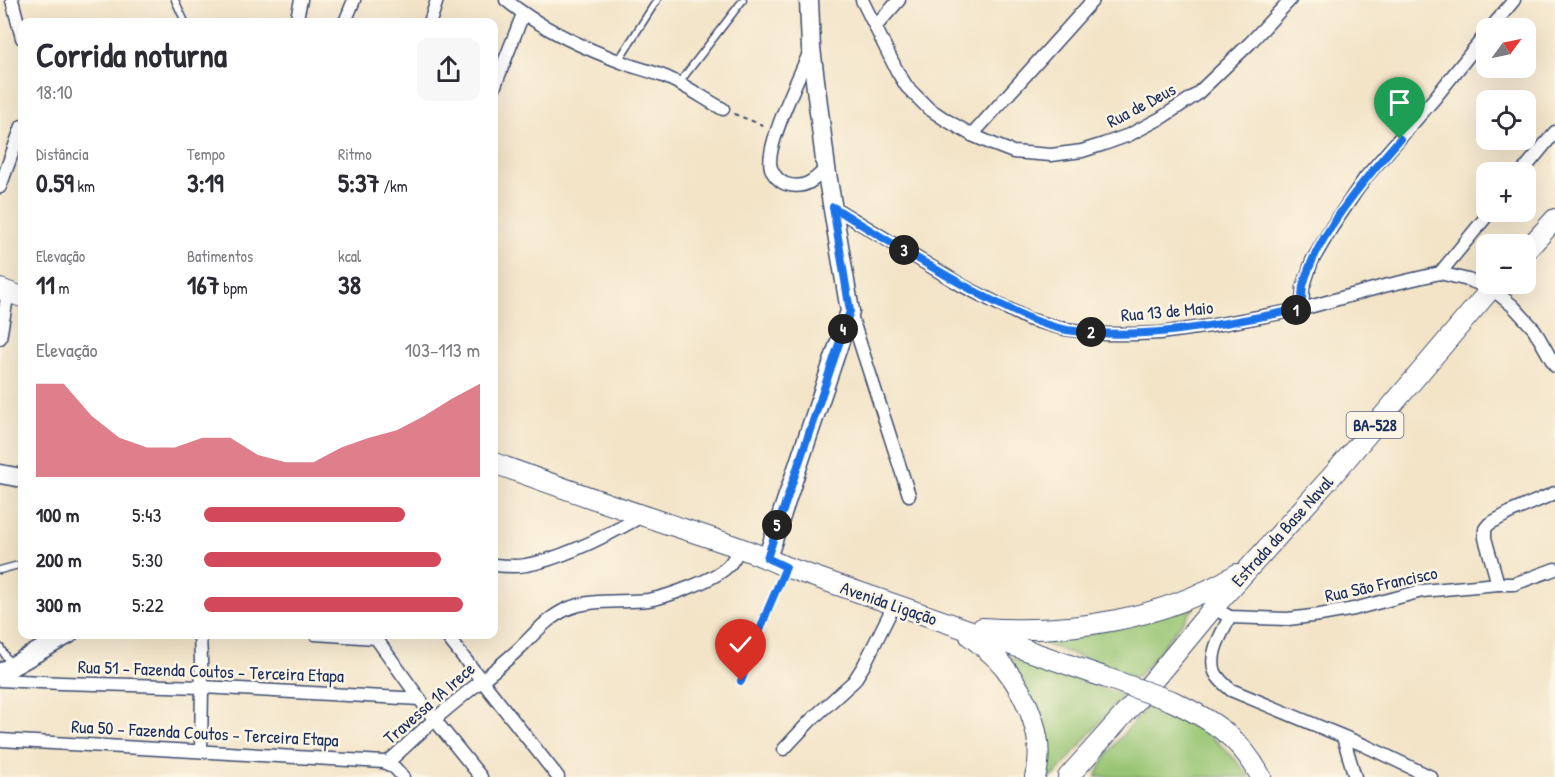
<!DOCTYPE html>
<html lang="pt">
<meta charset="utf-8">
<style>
body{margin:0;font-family:"Patrick Hand",sans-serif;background:#f7f7f7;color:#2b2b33;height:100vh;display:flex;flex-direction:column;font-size:22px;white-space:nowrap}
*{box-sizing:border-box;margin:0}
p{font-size:20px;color:#7c7c81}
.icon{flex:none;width:33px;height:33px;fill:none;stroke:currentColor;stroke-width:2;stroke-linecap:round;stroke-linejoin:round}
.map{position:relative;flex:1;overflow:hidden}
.sheet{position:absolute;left:18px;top:18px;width:480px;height:621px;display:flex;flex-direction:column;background:#fff;border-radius:12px;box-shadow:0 6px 24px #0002}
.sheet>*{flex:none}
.needle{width:39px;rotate:57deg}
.controls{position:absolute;left:1476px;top:18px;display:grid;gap:12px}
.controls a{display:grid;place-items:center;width:60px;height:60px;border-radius:12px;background:#fff;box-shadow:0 6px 24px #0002;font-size:30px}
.pin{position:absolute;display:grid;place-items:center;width:51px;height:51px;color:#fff;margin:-62px -26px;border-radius:50% 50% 50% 0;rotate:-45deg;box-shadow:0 0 6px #0007}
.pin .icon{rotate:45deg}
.km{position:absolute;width:30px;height:30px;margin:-15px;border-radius:50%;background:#222;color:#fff;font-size:16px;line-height:30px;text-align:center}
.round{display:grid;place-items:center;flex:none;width:63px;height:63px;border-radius:12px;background:#f7f7f7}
.head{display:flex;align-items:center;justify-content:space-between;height:102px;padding:0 18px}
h1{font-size:33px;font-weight:800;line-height:45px}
.metrics{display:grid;grid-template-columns:repeat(3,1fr);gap:9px;height:102px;padding:6px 18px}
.metrics div{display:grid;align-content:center}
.metrics b{font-size:26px;font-weight:800}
.metrics small{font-size:16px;font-weight:400}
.metrics p{font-size:16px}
.chart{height:168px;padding:12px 18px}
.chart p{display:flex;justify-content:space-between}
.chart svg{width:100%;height:108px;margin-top:6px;fill:#d1495b;opacity:.7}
ul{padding:0 18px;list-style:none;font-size:20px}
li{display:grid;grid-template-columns:96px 72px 1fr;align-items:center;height:45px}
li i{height:15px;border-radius:8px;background:#d1495b}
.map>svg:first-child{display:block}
.green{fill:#98c573;stroke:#5a7a68;stroke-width:1.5}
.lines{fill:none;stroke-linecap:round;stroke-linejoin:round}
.service-casing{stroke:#3b4a6e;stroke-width:9}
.minor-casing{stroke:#3b4a6e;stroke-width:15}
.secondary-casing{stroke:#3b4a6e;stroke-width:21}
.primary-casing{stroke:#3b4a6e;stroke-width:22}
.path{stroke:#3b4a6e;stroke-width:2;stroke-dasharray:4.5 4.5;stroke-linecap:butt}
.service{stroke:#fff;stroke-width:6}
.minor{stroke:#fff;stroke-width:12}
.secondary{stroke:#fff;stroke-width:18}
.primary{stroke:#fff;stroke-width:20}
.primary-bridge-casing{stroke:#3b4a6e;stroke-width:22;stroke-linecap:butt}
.primary-bridge{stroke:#fff;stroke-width:20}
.route-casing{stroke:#fff;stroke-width:12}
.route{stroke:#1a73e8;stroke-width:8}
.labels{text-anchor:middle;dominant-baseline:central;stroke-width:5;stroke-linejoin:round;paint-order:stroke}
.shield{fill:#fcf5e5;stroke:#5e6a86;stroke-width:1.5}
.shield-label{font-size:16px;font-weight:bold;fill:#1b2f5e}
.street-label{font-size:18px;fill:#1b2f5e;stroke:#fcf5e5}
</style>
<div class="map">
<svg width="1555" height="777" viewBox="0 0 1555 777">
<rect width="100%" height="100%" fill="#fcf5e5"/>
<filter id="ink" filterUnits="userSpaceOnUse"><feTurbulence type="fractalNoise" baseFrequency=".0167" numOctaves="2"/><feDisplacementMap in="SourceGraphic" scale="12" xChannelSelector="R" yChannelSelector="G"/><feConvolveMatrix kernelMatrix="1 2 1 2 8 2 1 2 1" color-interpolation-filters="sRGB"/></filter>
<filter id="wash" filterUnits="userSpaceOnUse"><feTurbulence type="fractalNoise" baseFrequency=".008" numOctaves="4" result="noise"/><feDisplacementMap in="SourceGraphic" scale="24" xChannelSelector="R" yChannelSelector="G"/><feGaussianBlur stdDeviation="1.35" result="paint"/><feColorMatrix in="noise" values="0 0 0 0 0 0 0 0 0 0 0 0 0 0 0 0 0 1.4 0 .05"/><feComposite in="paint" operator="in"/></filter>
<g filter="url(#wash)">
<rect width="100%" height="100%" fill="#f3e4c8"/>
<g class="green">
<polygon points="1194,608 1137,678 1028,638"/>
<polygon points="1005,656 1123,695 1053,777 1041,777"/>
<path d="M 1149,705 C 1164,710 1179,714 1192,723 C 1214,737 1234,757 1250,777 L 1096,777 C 1107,749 1129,727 1149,705 Z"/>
</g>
</g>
<g filter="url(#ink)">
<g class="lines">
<g class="service-casing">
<g id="service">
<polyline points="175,0 185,22"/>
<polyline points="618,61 657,0"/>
<polyline points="679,83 743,0"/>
<polyline points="0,570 22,564"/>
<polyline points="0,647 10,664"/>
<polyline points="741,681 768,609 785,570"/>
</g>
</g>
<g class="minor-casing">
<g id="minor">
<polyline points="12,0 22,38"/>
<path d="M 506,0 C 542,30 588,50 632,66 C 642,69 653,72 663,76 C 684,84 703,98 723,109"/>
<polyline points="862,0 897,71 907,87 928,108 946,120 972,135 995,145 1013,152 1051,155 1082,151 1104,144 1129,135 1161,118 1196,95 1250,43 1290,0"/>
<polyline points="296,22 301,0"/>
<polyline points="345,22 354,0"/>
<polyline points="430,22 437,0"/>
<polyline points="876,26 899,0"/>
<polyline points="1491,28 1514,0"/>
<path d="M 810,51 C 801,73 764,148 771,168 C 773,175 780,182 786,184 C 804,190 815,180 826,168"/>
<polyline points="494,88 523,14"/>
<polyline points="972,135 1093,0"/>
<polyline points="1522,172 1555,132"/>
<polyline points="0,187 22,126"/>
<polyline points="833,207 963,286 1028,319 1065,329 1106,334 1136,334 1160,333 1210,326 1302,309 1384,286 1440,273 1468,280 1491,288 1513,306 1534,329 1555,366"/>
<polyline points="1440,273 1490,212"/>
<polyline points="1302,309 1303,288 1312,261 1332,227 1365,178 1434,99 1486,34"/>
<polyline points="850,312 909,495"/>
<polyline points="0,338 8,292"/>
<path d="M 494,565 C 504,566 516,567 526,565 C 563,559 610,534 642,516"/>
<polyline points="1498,584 1485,538 1485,529 1489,524 1511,512 1555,493"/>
<polyline points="1213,608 1230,617 1288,619 1320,615 1354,609 1422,591 1498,584 1514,584 1555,569"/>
<path d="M 1230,617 C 1223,632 1208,653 1215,672 C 1218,679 1225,685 1231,690 L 1366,746 L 1431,777"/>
<polyline points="200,634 202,687 201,750"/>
<polyline points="315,634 376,638"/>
<polyline points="373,634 434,719 481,777"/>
<polyline points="445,634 558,777"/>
<polyline points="0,680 61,683 202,687 420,699"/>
<polyline points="1343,737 1355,777"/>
<polyline points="0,740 384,762 395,768 403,777"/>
<polyline points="784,749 811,720 854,681 864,665 894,605"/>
<path d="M 387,763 C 403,749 418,734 434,720 C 459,698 486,678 511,656 C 530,640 544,619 567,609 C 592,598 621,603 648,600 C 667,597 714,580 727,567 C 733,562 736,554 740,548"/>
</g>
</g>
<g class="secondary-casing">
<g id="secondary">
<polyline points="0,474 22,478"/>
<polyline points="767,558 850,311 826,168 811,48 809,0"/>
<polyline points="0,673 69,634"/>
</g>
</g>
<g class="primary-casing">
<g id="primary">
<polyline points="1526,251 1555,219"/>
<polyline points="0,289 22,297"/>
<path d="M 494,463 C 549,483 605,503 662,522 C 704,536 746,548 786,567 L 1104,677"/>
<path d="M 982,628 C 1068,634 1163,620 1237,574"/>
<path d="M 970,636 C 983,646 995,655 1005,668 C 1027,696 1047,741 1035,777"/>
<path d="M 1172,701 C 1212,720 1240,737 1261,777"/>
<polyline points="1068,777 1137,700 1213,608 1332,476 1495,284"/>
</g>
</g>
<polyline class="path" points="734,114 765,126"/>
<use href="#service" class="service"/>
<use href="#minor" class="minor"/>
<use href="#secondary" class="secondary"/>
<use href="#primary" class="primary"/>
<g class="primary-bridge-casing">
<polyline id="primary-bridge" points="1104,677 1172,701"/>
</g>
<use href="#primary-bridge" class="primary-bridge"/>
</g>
</g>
<g class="lines" filter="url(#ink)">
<g class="route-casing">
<path id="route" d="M 741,681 L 768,609 L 786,567 L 767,558 L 850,311 L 833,207 C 885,239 937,272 991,300 C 1015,312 1040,325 1067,330 C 1146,342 1225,323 1302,309 C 1302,301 1302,293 1303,286 C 1316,236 1366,177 1400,139"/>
</g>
<use href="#route" class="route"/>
</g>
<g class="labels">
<rect class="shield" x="1346.5" y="412" width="57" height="26" rx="4.5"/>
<g class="shield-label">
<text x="1375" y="425">BA-528</text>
</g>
<g class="street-label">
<text transform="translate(1141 105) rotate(-28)">Rua de Deus</text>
<text transform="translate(1167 311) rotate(-5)">Rua 13 de Maio</text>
<text transform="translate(1282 531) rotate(-48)">Estrada da Base Naval</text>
<text transform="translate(1381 584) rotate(-12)">Rua São Francisco</text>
<text transform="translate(889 603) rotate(19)">Avenida Ligação</text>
<text transform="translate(211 671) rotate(2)">Rua 51 - Fazenda Coutos - Terceira Etapa</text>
<text transform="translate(429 703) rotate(-41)">Travessa 1A Irece</text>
<text transform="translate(205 733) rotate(3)">Rua 50 - Fazenda Coutos - Terceira Etapa</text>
</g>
</g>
</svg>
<div class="controls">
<a><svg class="needle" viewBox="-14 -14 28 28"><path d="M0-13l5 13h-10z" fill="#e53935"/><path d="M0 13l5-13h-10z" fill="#7c7c81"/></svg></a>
<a><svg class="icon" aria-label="locate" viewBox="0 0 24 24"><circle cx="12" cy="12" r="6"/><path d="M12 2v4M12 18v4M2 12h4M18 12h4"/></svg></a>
<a>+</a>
<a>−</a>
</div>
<div class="pin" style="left:1400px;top:139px;background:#1e9e55"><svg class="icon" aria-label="arrive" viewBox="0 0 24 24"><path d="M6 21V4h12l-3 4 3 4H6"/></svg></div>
<div class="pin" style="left:741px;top:681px;background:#d93025"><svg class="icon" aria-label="check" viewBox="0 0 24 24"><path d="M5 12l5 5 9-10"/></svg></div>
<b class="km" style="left:1296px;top:310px">1</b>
<b class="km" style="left:1091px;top:332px">2</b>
<b class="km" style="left:904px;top:250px">3</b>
<b class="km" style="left:843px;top:329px">4</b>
<b class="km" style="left:777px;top:525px">5</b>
<section class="sheet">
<div class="head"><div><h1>Corrida noturna</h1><p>18:10</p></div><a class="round"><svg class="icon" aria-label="share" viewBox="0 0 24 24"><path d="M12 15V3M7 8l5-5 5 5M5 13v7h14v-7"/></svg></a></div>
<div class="metrics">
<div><p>Distância</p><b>0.59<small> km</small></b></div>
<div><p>Tempo</p><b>3:19</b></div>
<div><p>Ritmo</p><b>5:37<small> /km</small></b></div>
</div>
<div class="metrics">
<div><p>Elevação</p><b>11<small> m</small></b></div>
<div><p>Batimentos</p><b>167<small> bpm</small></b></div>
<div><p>kcal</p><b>38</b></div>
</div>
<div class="chart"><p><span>Elevação</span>103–113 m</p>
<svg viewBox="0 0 160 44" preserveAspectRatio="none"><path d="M0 44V6L10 6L20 19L30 28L40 32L50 32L60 28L70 28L80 35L90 38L100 38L110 32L120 28L130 25L140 19L150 12L160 6V44z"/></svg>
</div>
<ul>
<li><b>100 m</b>5:43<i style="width:73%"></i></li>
<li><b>200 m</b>5:30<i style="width:86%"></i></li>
<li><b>300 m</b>5:22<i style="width:94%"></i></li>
</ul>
</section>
</div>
